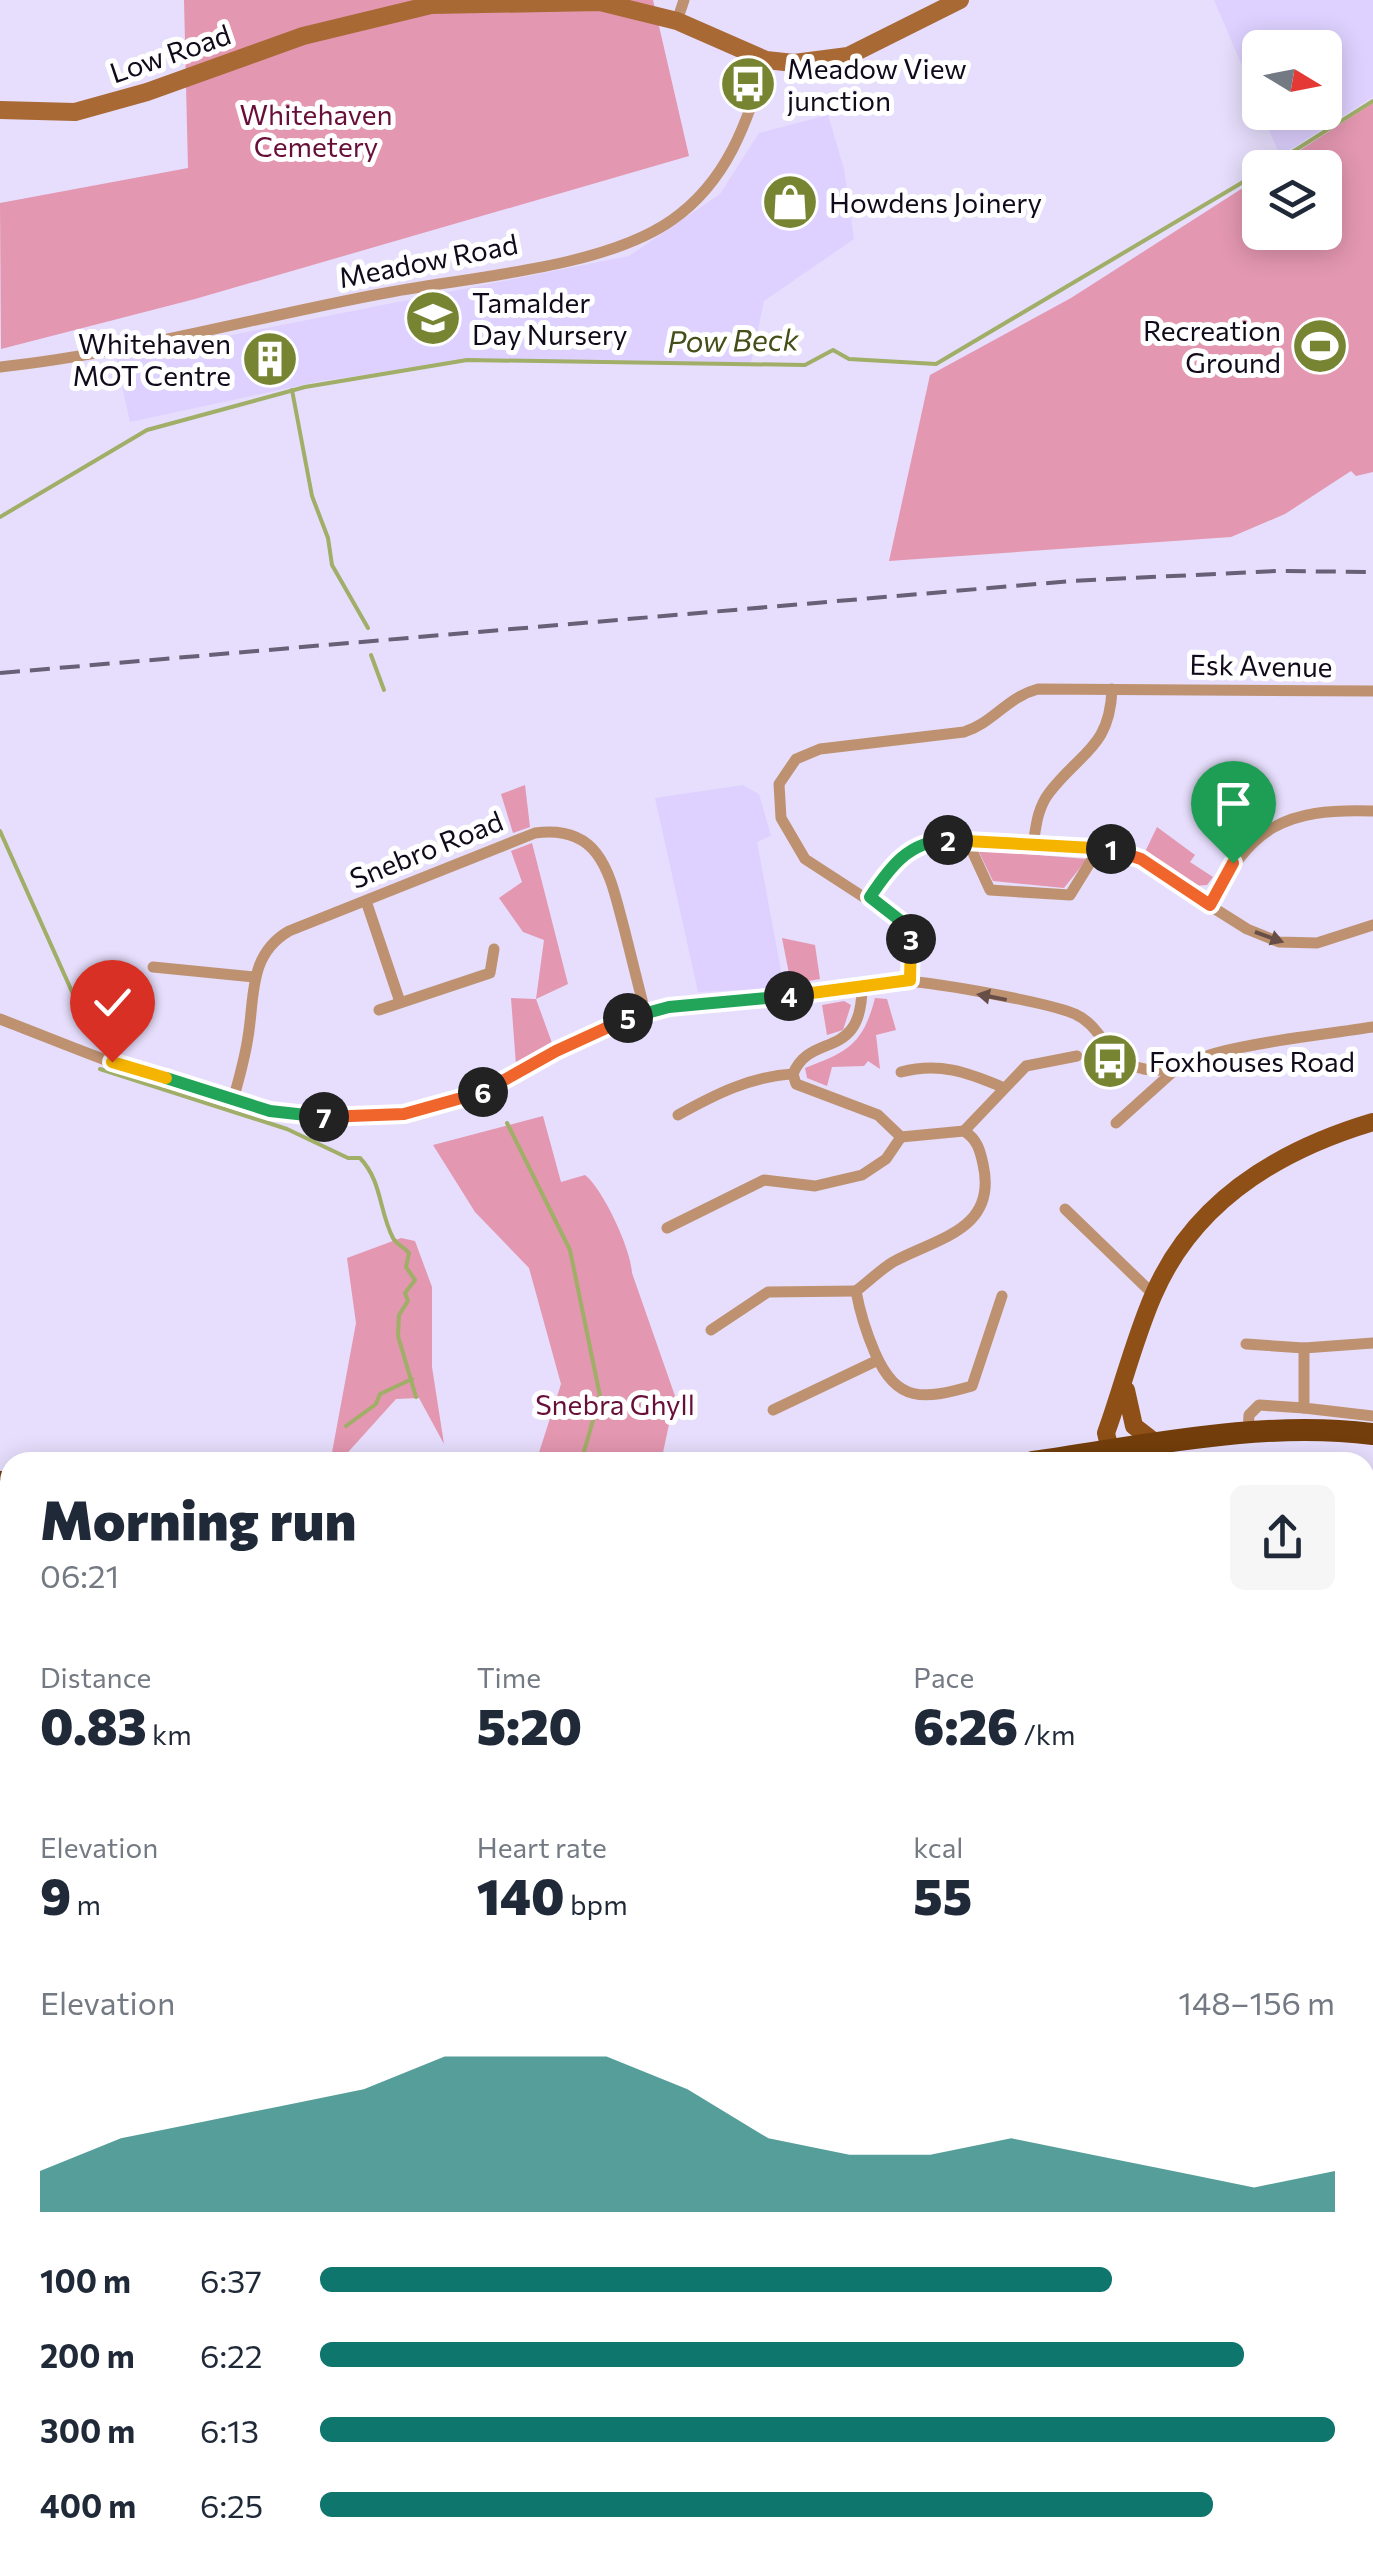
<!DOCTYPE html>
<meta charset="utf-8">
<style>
body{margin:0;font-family:Commissioner,sans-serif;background:#f6f6f7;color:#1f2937;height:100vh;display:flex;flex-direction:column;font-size:38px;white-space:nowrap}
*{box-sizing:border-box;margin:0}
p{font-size:32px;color:#747a83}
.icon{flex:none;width:55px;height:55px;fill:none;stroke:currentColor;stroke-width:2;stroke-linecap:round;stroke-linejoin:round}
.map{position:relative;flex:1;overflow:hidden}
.drawer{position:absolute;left:0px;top:1452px;width:1375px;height:1112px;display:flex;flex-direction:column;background:#fff;border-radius:30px 30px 0 0;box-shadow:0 5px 25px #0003}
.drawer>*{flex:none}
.needle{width:65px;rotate:100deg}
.controls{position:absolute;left:1242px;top:30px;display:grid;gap:20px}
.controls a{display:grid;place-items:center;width:100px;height:100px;border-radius:15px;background:#fff;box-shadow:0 5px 25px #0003;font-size:50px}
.pin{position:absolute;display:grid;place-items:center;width:85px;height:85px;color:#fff;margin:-102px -42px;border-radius:50% 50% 50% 0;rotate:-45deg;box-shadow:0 0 10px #0007}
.pin .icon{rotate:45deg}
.km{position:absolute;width:50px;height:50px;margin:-25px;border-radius:50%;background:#222;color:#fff;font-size:28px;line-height:50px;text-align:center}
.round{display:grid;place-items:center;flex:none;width:105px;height:105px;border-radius:15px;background:#f6f6f7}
.overview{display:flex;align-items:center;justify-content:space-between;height:170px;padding:0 40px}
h1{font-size:55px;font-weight:800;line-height:75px}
.metrics{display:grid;grid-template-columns:repeat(3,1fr);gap:15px;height:170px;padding:10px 40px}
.metrics div{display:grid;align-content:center}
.metrics b{font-size:50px;font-weight:800}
.metrics small{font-size:28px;font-weight:400}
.metrics p{font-size:28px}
.chart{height:280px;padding:20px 40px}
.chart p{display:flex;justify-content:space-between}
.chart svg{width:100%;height:180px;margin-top:10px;fill:#0f766e;opacity:.7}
ul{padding:0 40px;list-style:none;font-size:32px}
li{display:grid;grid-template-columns:160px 120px 1fr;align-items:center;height:75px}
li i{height:25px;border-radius:12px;background:#0f766e}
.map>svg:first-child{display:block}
.built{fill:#ded1ff}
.green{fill:#e397b0}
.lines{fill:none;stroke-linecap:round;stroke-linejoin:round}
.stream{stroke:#a0ae67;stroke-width:4}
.street{stroke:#be9271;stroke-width:11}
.secondary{stroke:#a96934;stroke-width:18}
.primary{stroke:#8e5017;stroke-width:18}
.highway{stroke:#733e0b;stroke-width:22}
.rail{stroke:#676076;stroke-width:4;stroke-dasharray:20 10;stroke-linecap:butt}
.oneway{fill:#674e46}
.split-1-casing{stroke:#fff;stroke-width:20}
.split-2-casing{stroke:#fff;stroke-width:20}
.split-3-casing{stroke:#fff;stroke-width:20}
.split-4-casing{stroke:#fff;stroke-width:20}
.split-5-casing{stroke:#fff;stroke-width:20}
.split-6-casing{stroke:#fff;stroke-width:20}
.split-7-casing{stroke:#fff;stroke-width:20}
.split-8-casing{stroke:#fff;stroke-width:20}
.split-9-casing{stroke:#fff;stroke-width:20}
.split-1{stroke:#f0652b;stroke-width:12}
.split-2{stroke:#f5b400;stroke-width:12}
.split-3{stroke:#22a559;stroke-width:12}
.split-4{stroke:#f5b400;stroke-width:12}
.split-5{stroke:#22a559;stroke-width:12}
.split-6{stroke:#f0652b;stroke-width:12}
.split-7{stroke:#f0652b;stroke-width:12}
.split-8{stroke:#22a559;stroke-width:12}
.split-9{stroke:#f5b400;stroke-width:12}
.labels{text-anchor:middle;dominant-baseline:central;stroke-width:10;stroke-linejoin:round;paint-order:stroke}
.street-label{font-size:28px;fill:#100a1b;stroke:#fff}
.poi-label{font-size:28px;fill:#100a1b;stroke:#fff;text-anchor:start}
.park-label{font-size:28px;fill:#680f39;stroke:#fff}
.water-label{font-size:30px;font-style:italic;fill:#444e18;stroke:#fff}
</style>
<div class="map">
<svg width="1373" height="2563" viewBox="0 0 1373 2563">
<rect width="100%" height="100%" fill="#e6defc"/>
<g class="built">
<polygon points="1214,0 1373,0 1373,97 1280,156 1262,113 1325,112 1325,48 1260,48 1260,108"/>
<polygon points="828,115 844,169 854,239 764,301 751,362 466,361 321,381 130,422 116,358 629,256 720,194 759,133"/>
<polygon points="743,785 759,794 771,836 757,842 783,981 766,989 698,992 655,798"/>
<polygon points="1373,2021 1373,2159 1365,2138 1365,2023"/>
</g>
<g class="green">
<polygon points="184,0 653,0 689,156 195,299 1,349 0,203 188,168"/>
<polygon points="1373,103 1373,472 1356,476 1351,471 1285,514 1231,537 889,561 930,375 1071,298 1260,177 1260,232 1325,232 1325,168 1274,167"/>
<polygon points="525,785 530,827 513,833 501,794"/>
<polygon points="1157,827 1195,855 1190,862 1213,877 1207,885 1194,886 1144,854"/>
<polygon points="532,843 568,984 536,999 552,1043 516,1065 511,998 536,999 544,940 523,932 499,898 522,882 511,851"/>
<polygon points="978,850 1087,859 1064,888 993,881"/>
<polygon points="782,938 815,945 820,979 791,984"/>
<path d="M 875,998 L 887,999 L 896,1030 L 876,1035 L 880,1069 L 868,1061 L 864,1066 L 832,1067 L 827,1086 L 807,1078 L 805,1068 C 847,1052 863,1045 875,998 Z"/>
<polygon points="844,1001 851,1005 843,1030 827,1035 822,1005"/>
<path d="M 543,1116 L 561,1182 L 585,1175 C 603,1189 631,1249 632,1273 L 675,1396 L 661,1462 L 536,1462 L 561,1384 L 529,1268 L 475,1212 L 433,1145 Z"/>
<polygon points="401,1238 415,1241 432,1287 432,1367 444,1444 419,1398 396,1399 341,1460 331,1458 356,1323 347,1258"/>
<polygon points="0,2178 10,2194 10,2362 0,2366"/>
<polygon points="10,2377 10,2555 31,2555 16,2563 0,2563 0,2380"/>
</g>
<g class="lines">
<g class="stream">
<polyline points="1267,168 1373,101"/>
<polyline points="292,390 312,496 328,538 332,565 368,628"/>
<polyline points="0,517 147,430 305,387 467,360 805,365 833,350 849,359 936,364 1260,172"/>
<polyline points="371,655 384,690"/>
<polyline points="0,831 91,1034"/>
<path d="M 100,1069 L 287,1129 L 348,1158 L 360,1158 C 382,1181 379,1211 393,1238 C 396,1244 404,1247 409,1253 L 406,1267 L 415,1280 L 405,1293 L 408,1301 L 399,1315 L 398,1336 L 416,1397"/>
<polyline points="507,1123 570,1250 600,1396 581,1462"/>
<polyline points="346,1426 376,1404 380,1394 412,1379"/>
</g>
<g class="street">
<polyline points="677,21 684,0"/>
<path d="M 0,367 C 129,353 253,318 380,294 C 465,277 603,269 672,220 C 728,181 747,122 766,60"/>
<polyline points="968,842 990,890 1070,895 1099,848"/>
<path d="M 1033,845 C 1036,827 1037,809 1049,793 C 1080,752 1110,748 1112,689"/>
<path d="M 869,897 C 891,866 909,842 949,840 L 1126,853 L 1247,929 L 1279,942 L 1317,943 L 1373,925"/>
<polyline points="366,901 400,1002"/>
<path d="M 1210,905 C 1252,827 1282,808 1373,811"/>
<polyline points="153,967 254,977"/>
<path d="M 910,981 L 912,946 L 902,922 L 805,859 L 781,818 L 779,784 L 796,759 L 820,749 L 964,732 C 993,723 1007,697 1038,689 L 1373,691"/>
<path d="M 862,984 C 863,1063 811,1030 793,1074 L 796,1084 L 878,1115 L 901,1137 L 964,1131 C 977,1139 980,1150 983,1164 C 998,1230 937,1238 893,1262 C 880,1270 868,1282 856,1291 C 860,1313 866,1332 875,1353 C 897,1403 923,1400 972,1386 L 1002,1296"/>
<polyline points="379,1010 490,973 494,949"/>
<path d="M 0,1019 C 115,1063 253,1126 378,1117 C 476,1110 529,1058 614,1023 C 663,1003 711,1007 763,1000 C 805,995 847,982 890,981 C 921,979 1046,1002 1075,1014 C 1104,1027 1105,1061 1144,1069 C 1172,1075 1191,1060 1216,1053 C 1267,1040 1322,1035 1373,1027"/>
<path d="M 901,1072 C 939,1062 967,1072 1002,1087"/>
<path d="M 233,1100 C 239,1079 245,1058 248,1037 C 255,996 248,955 289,931 L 535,833 C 603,824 610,877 624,928 C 631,956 638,984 645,1012"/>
<path d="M 678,1115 C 714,1095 751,1076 793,1074"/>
<polyline points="1116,1123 1176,1069"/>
<polyline points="964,1131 1026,1066 1077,1056"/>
<polyline points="1065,1209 1153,1294"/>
<polyline points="667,1228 764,1180 815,1186 862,1175 886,1159 901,1137"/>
<polyline points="711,1330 768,1292 856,1291"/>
<polyline points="1373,1343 1304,1348 1304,1408 1373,1416"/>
<polyline points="1246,1344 1304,1348"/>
<polyline points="773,1410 878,1360"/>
<polyline points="1248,1432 1249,1415 1259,1405 1304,1408"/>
<polyline points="1365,1568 1373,1570"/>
<polyline points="1365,1712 1373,1711"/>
<polyline points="1365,1841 1373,1839"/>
<polyline points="1365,1892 1373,1927"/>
<polyline points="1365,1963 1373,1958"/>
<polyline points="0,2092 10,2093"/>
<polyline points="1365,2132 1373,2132"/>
<polyline points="0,2147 10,2165"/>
<polyline points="1365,2269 1373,2259"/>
<polyline points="1365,2295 1373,2305"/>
<polyline points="1365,2448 1373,2440"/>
<polyline points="195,2555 196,2563"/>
<polyline points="604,2555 610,2563"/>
<polyline points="1358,2555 1373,2560"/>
<polyline points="121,2563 129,2555"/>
<polyline points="331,2563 350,2555"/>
<polyline points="979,2563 985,2555"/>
</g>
<g class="secondary">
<polyline points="0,110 75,112 147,92 303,36 431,5 600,2 677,21 766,60 794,63 848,56 960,0"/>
<polyline points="0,1773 10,1775"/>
<polyline points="868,2555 880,2563"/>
</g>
<g class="primary">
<polyline points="1126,1390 1134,1426 1156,1443"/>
<path d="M 1130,1460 L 1110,1450 L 1106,1433 C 1122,1389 1134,1340 1153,1296 C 1193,1202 1279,1150 1373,1122"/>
</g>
<g class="highway">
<path d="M 1033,1462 C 1146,1446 1259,1420 1373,1434"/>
<polyline points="0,1482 10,1482"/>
</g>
<polyline class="rail" points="0,673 1071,581 1276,571 1373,572"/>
</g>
<defs><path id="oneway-solid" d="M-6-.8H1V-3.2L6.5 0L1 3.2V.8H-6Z" transform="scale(2.5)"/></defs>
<g class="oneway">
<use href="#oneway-solid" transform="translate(1269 937) rotate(20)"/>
<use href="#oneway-solid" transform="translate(992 997) rotate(-169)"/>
</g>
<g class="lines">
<g class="split-1-casing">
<polyline id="split-1" points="1111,849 1141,859 1210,905 1233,863"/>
</g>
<g class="split-2-casing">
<polyline id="split-2" points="948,840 1111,849"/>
</g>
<g class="split-3-casing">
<path id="split-3" d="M 911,939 L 902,922 L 870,897 C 890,867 909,841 948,840"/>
</g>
<g class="split-4-casing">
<polyline id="split-4" points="789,996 910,980 911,939"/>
</g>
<g class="split-5-casing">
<polyline id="split-5" points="628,1018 669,1007 789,996"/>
</g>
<g class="split-6-casing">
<polyline id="split-6" points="483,1092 556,1051 628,1018"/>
</g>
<g class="split-7-casing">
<polyline id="split-7" points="324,1117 404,1114 483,1092"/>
</g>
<g class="split-8-casing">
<polyline id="split-8" points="166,1078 270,1111 324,1117"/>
</g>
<g class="split-9-casing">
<polyline id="split-9" points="112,1062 166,1078"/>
</g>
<use href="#split-1" class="split-1"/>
<use href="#split-2" class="split-2"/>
<use href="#split-3" class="split-3"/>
<use href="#split-4" class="split-4"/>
<use href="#split-5" class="split-5"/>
<use href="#split-6" class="split-6"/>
<use href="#split-7" class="split-7"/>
<use href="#split-8" class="split-8"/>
<use href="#split-9" class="split-9"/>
</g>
<defs>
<g id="bus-disc" transform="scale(2.875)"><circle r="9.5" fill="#778533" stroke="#fff"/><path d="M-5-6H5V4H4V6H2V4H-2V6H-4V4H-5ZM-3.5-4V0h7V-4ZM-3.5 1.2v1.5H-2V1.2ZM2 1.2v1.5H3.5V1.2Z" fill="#fff"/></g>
<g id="shop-disc" transform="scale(2.875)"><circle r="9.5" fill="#778533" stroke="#fff"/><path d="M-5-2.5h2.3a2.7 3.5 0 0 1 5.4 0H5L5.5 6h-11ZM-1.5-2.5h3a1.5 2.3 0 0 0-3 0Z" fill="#fff"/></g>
<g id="school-disc" transform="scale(2.875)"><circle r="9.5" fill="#778533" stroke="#fff"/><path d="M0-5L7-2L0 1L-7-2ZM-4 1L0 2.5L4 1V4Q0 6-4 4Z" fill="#fff"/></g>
<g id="stadium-disc" transform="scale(2.875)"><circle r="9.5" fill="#778533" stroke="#fff"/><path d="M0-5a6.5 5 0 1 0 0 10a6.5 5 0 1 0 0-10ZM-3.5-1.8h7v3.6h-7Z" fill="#fff"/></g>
<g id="building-disc" transform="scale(2.875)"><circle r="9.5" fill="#778533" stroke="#fff"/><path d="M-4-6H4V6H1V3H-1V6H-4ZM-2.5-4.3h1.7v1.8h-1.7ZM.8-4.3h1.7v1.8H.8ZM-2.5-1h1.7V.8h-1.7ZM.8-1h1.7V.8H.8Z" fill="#fff"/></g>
</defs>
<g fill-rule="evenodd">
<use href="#bus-disc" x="748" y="84"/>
<use href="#shop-disc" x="790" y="202"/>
<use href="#school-disc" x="433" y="318"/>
<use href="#stadium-disc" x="1320" y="346"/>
<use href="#building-disc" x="270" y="359"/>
<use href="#bus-disc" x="1110" y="1061"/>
</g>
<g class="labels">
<g class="street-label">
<text transform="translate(170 53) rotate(-19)">Low Road</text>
<text transform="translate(428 260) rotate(-11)">Meadow Road</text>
<text transform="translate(1261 665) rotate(1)">Esk Avenue</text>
<text transform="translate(426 849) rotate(-22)">Snebro Road</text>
</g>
<g class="poi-label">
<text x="787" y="68">Meadow View<tspan x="787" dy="32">junction</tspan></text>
<text x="829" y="202">Howdens Joinery</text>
<text x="472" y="302">Tamalder<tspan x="472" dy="32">Day Nursery</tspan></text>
<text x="1281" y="330" text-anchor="end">Recreation<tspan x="1281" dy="32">Ground</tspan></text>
<text x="231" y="343" text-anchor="end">Whitehaven<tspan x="231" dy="32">MOT Centre</tspan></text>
<text x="1149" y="1061">Foxhouses Road</text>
</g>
<g class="park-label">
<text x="316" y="114">Whitehaven<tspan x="316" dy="32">Cemetery</tspan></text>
<text x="615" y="1404">Snebra Ghyll</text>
</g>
<g class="water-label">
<text transform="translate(733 339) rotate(-1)">Pow Beck</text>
</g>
</g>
</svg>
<div class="controls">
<a><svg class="needle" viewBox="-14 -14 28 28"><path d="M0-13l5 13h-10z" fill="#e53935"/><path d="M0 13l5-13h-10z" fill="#747a83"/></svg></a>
<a><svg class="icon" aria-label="layers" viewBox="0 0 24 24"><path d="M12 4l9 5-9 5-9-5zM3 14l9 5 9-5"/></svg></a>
</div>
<div class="pin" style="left:1233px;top:863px;background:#1e9e55"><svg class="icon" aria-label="arrive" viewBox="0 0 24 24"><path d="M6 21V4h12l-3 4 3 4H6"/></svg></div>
<div class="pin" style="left:112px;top:1062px;background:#d93025"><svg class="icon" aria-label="check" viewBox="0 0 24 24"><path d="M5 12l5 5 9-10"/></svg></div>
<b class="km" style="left:1111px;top:849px">1</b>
<b class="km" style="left:948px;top:840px">2</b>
<b class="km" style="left:911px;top:939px">3</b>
<b class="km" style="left:789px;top:996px">4</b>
<b class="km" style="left:628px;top:1018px">5</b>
<b class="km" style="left:483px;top:1092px">6</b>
<b class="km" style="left:324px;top:1117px">7</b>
<section class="drawer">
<div class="overview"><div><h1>Morning run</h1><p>06:21</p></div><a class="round"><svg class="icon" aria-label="share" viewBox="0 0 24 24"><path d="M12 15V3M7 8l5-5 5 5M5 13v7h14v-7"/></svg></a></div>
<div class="metrics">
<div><p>Distance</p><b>0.83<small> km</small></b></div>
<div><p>Time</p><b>5:20</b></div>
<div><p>Pace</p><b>6:26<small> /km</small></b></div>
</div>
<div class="metrics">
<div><p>Elevation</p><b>9<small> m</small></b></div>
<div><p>Heart rate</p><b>140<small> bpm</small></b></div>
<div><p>kcal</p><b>55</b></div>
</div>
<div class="chart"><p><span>Elevation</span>148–156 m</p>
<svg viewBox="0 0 160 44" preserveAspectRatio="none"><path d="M0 44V34L10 26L20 22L30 18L40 14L50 6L60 6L70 6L80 14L90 26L100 30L110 30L120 26L130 30L140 34L150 38L160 34V44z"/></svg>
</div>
<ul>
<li><b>100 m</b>6:37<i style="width:78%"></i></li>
<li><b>200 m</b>6:22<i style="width:91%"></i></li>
<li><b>300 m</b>6:13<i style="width:100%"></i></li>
<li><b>400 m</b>6:25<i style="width:88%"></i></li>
</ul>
</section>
</div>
